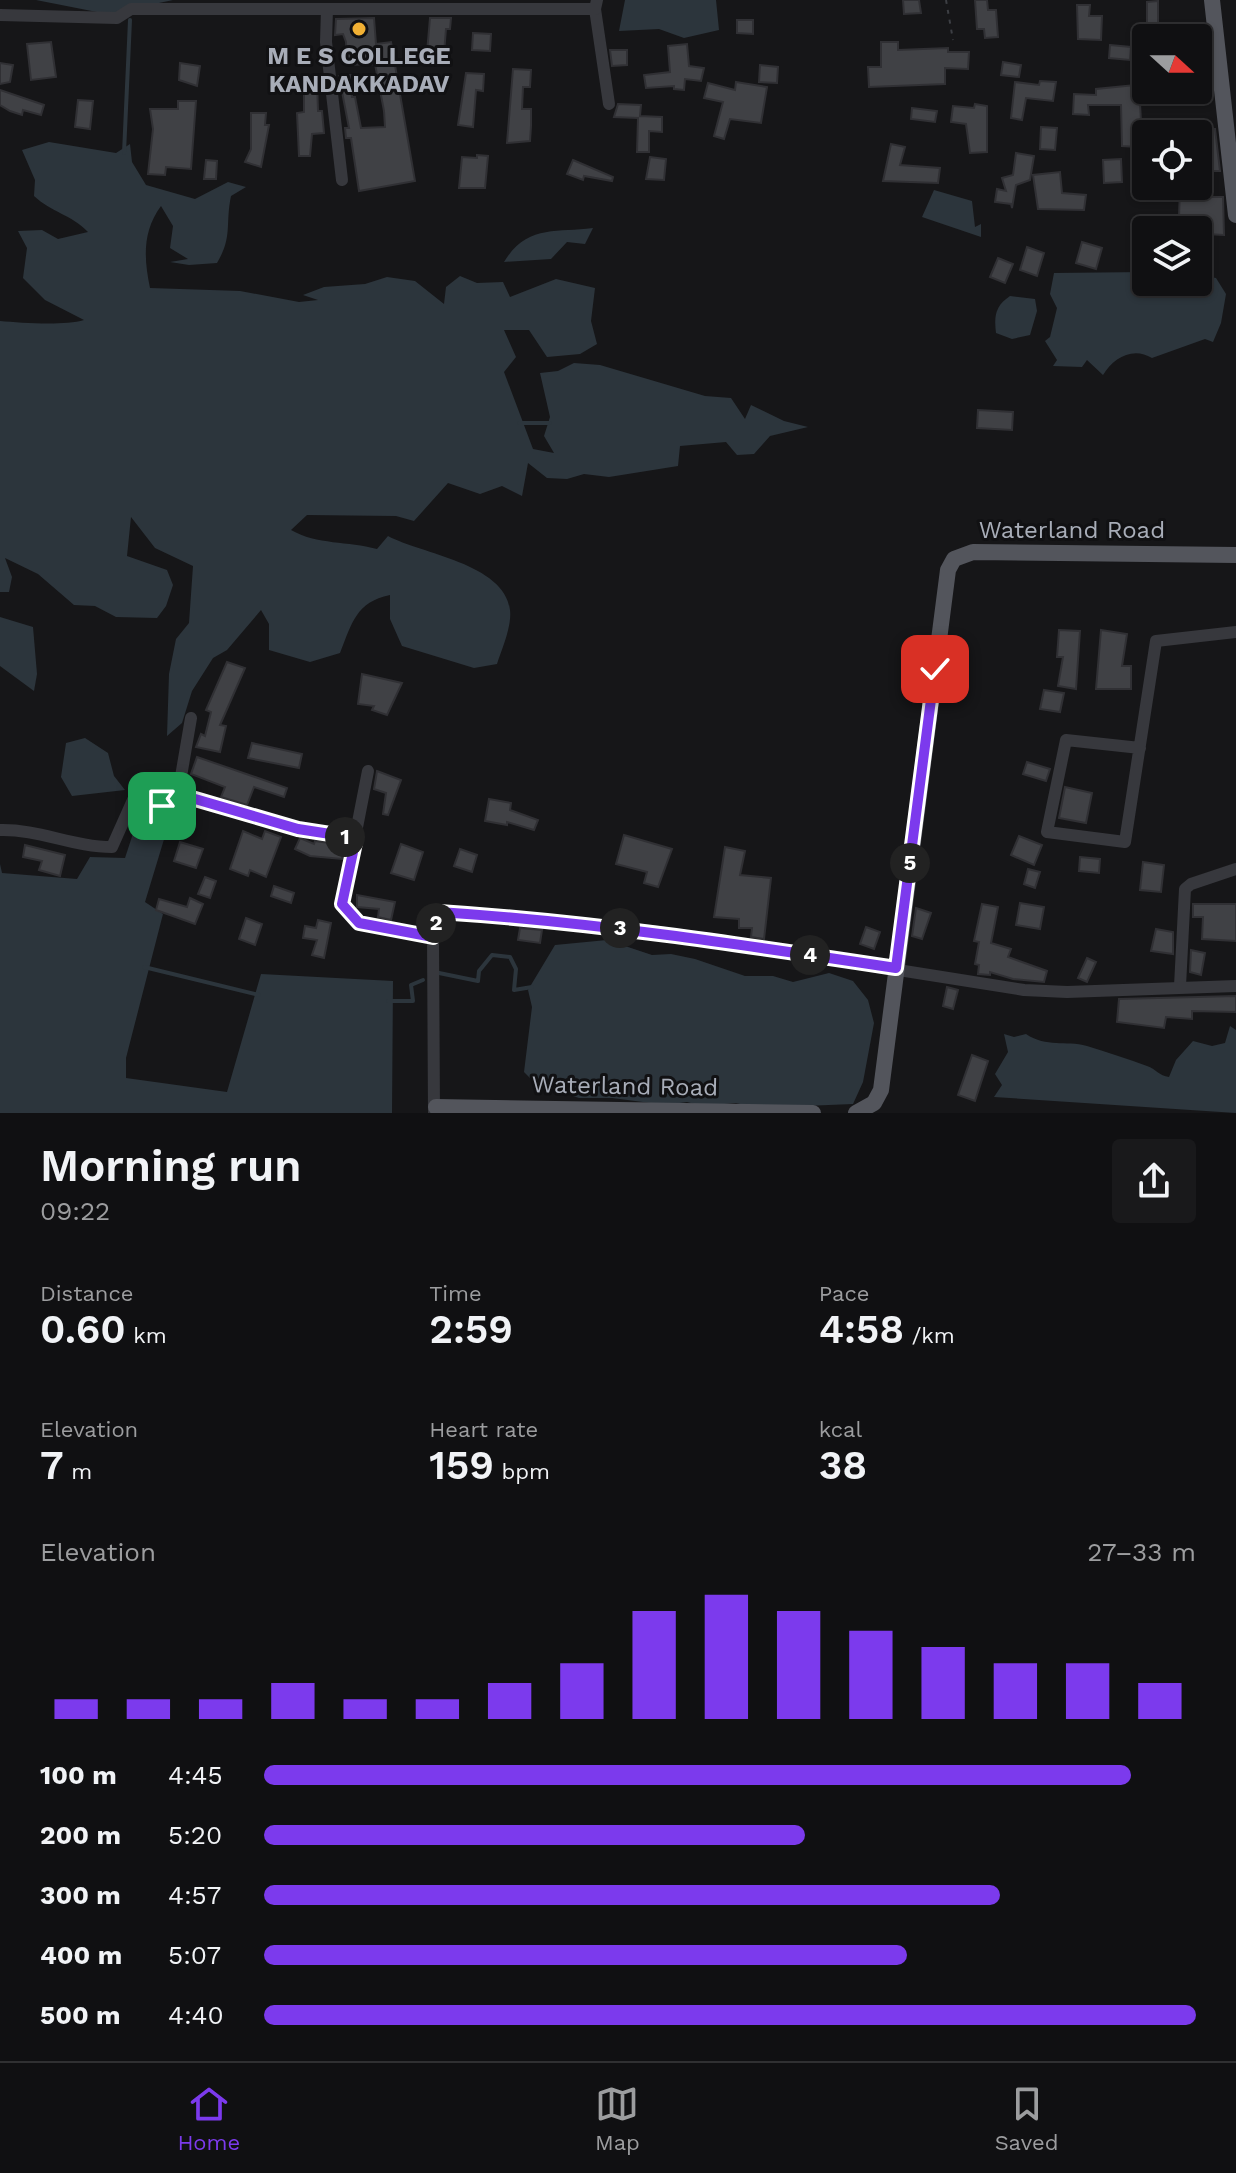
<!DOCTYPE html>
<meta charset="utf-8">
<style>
body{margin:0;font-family:"Work Sans",sans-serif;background:#19191b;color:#f1f3f6;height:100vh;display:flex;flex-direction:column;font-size:30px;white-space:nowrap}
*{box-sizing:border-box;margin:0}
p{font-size:26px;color:#9c9d9f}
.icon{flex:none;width:44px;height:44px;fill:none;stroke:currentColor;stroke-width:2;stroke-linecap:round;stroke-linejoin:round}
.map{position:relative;height:1113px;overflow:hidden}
.side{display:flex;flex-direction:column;background:#101012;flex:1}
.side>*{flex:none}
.needle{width:52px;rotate:111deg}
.fabs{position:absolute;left:1132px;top:24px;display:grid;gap:16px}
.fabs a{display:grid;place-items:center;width:80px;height:80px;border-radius:8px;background:#101012;box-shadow:0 2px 6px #0004,0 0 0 2px #303032;font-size:40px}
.pin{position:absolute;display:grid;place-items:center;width:68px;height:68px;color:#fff;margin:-34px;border-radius:16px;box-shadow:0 4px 12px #0006}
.km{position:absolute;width:40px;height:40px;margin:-20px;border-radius:50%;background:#222;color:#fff;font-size:22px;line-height:40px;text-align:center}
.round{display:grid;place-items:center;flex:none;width:84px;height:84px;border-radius:8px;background:#19191b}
.summary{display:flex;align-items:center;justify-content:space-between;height:136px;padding:0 40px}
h1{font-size:44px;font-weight:600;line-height:60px}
.metrics{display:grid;grid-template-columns:repeat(3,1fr);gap:12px;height:136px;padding:8px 40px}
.metrics div{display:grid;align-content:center}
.metrics b{font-size:40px;font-weight:600}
.metrics small{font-size:22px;font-weight:400}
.metrics p{font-size:22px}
.chart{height:224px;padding:16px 40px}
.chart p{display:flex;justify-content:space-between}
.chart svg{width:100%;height:144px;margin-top:8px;stroke:#7c3aed;stroke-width:6}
ul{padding:0 40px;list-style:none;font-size:26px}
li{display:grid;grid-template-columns:128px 96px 1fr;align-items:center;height:60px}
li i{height:20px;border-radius:10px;background:#7c3aed}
.dock{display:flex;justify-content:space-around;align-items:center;height:112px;border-top:2px solid #303032;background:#101012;font-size:22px;color:#9c9d9f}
.dock a{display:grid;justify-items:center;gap:4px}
.dock .on{color:#7c3aed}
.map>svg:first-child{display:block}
.water{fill:#2c353c}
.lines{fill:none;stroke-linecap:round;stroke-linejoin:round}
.stream{stroke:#2c353c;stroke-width:4}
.building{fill:#404145;stroke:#303034;stroke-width:2}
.path{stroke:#3d3f44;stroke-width:2;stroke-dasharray:4 6;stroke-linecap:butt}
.minor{stroke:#37383d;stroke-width:12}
.major{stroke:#53555c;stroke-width:16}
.route-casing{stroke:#fff;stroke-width:16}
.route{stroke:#7c3aed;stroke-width:10}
.poi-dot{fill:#f2b134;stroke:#111113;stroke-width:3}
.labels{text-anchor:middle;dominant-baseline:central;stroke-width:6;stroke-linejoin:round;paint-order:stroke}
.poi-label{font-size:24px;font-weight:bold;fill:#a8adb8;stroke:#111113}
.street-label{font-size:24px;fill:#a8adb8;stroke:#111113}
</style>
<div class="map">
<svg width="1236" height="1113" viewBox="0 0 1236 1113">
<rect width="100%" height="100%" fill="#161618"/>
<g class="water">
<polygon points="36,0 173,0 107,14"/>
<polygon points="625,0 716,0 719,30 684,38 659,29 619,31"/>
<path d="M 49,142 L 116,153 L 130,144 L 132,162 L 146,185 L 195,199 L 228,182 L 246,187 L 231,196 C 225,225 233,236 217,263 L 189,265 L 170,262 L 188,259 L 170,248 L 173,226 L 161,206 C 142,232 144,259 150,288 L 240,291 L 299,302 L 318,300 L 303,295 L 324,287 L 365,284 L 387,277 L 415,281 L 444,304 L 446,287 L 460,276 L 477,283 L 503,282 L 510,297 L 556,279 L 595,288 L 591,321 L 597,344 L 580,354 L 547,357 L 529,330 L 504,330 L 516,357 L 504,372 L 533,449 L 554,453 L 544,436 L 550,417 L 540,373 L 558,371 L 574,363 L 600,365 L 705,396 L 731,398 L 745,419 L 751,405 L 784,421 L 808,427 L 770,436 L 754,454 L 737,455 L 726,442 L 680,446 L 678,466 L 609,477 L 584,474 L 567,479 L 547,478 L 528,463 L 522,496 L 502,486 L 480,494 L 448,483 L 414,521 L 396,516 L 307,515 L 291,530 C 317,545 348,541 377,549 L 388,536 C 421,554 504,563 510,610 C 512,626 502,649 497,664 L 474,668 L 402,646 L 390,619 L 390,595 C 356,602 352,623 340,653 L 310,662 L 269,650 L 269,624 L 261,610 L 227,650 L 213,658 L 192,691 L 182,723 L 167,736 L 169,674 L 176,639 L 189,623 L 193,566 L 155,548 L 131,517 L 127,556 L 167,570 L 173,585 L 166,606 L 157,618 L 116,617 L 95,606 L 74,605 L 38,574 L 5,558 L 12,577 L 9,592 L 0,592 L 0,321 C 22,323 64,326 84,320 L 45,300 L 23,278 L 27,248 L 18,231 L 42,230 L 58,239 L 88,232 C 72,215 51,212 34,196 L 35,180 L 22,150 Z"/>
<polygon points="934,190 972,201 975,227 981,224 981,237 922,217"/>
<path d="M 593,228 L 585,244 L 567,242 L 551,259 L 504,262 C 527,224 556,233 593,228 Z"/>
<path d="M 1146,272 L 1146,282 L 1198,282 L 1198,275 L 1216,278 L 1226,294 L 1221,323 L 1213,342 L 1205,339 L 1152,358 C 1133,346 1113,358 1103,375 L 1087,360 L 1082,367 L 1053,366 L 1057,360 L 1045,341 L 1050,337 L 1057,308 L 1050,294 L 1054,273 Z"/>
<path d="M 1010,296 L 1035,299 L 1037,311 L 1030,335 L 1012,339 L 996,333 C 994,316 995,306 1010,296 Z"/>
<polygon points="0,617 33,627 37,674 34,691 0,666"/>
<polygon points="85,738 108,753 114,776 125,790 72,796 61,777 66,743"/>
<polygon points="141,809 172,813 145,902 163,914 126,1058 126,1078 227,1092 261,974 393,981 392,1113 0,1113 0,864 2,873 77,879 90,857 125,858"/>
<polygon points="607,940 652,955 671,954 695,959 745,976 773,976 793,982 829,973 853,981 868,1000 874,1023 863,1082 853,1104 757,1108 736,1103 702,1106 687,1102 666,1105 612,1098 579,1098 536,1084 524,1072 532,1007 528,990 555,945"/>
<path d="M 1230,1026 L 1236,1030 L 1236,1113 L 994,1097 L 1002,1085 L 995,1074 L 1008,1052 L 1004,1034 L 1014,1037 L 1026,1034 C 1047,1048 1065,1040 1087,1046 C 1107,1052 1128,1059 1147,1066 C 1156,1069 1159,1076 1169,1077 L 1176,1060 L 1193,1041 L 1212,1046 L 1225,1043 Z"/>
</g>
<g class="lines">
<g class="stream">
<polyline points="124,153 130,20"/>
<polyline points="519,423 550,423"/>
<polyline points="144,967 259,995"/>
<polyline points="439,973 478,981 479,971 492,955 510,957 516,969 514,990 532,987"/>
<polyline points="388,1001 413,1001 411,985 423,980"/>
</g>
</g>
<g class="building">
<polygon points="903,0 919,0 921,13 904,14"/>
<polygon points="975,0 987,0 988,10 996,10 998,37 985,38 984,29 977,29"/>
<polygon points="1158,1 1158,26 1147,26 1147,2"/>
<polygon points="1077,5 1090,5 1089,16 1102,16 1101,40 1078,39"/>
<polygon points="374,18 376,44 391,42 415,181 359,191 351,138 346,138 345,128 349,128 339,76 351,75 352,97 355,97 361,128 385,127 384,111 375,64 347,65 346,42 343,34 335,35 336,19"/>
<polygon points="430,18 451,18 450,29 446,29 443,65 426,64"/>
<polygon points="737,20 753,20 753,34 737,33"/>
<polygon points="1159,27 1185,28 1184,38 1159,38"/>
<polygon points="473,33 491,34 490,51 472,50"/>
<polygon points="51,42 56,77 31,80 27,44"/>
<polygon points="881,42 898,42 898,50 948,48 948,52 969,52 968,69 945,68 945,84 869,87 868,67 881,67"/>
<polygon points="687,44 689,66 704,68 701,81 685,79 684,90 674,89 674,86 646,88 644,75 670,72 668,46"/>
<polygon points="1110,45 1131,47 1130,60 1109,58"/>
<polygon points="610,50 627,50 627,65 612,66"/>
<polygon points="1003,62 1021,65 1019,77 1001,75"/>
<polygon points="0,63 13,65 10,82 0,84"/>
<polygon points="180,63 200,66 197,86 179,80"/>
<polygon points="760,65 778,67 777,83 759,82"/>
<polygon points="513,69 531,70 530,87 523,87 522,109 531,109 531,126 530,141 507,143"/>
<polygon points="466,73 484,74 483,91 476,90 473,127 458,125"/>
<polygon points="1040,81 1056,82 1053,101 1026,98 1022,120 1011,118 1015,82 1039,85"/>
<polygon points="317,82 318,111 322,111 324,133 312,134 310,156 299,156 297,113 304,112 304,83"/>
<polygon points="736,82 767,87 761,123 730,119 724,139 714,136 723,102 704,98 708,83 735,90"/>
<polygon points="1145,84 1145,90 1167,90 1166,104 1140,103 1141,122 1174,131 1173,134 1138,134 1137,147 1122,146 1121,105 1088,105 1089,115 1073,114 1074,94 1096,95 1096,89"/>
<polygon points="0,90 44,105 41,115 23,110 22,115 10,111 0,105"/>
<polygon points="78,100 93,101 90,129 75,127"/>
<polygon points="178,101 196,101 191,169 166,167 165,175 148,174 153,129 150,109 178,109"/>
<polygon points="618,104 641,105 640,116 662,117 662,132 649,131 649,152 637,152 638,118 614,117"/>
<polygon points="975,104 987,106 987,152 970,153 966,124 951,122 953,106 974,108"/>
<polygon points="912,108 937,111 935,122 911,119"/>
<polygon points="251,113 266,113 265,125 269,125 261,167 245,162 251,149"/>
<polygon points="1041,127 1057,128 1055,150 1040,149"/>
<polygon points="1203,129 1215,129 1220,171 1210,171 1211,197 1223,197 1224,235 1206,234 1207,225 1179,218 1180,186 1198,186 1198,146 1201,146"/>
<polygon points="891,144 905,147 900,165 940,168 938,183 883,181"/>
<polygon points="1016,153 1034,156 1030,180 1016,185 1012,208 1011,204 995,202 997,189 1006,191 1002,178 1013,175"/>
<polygon points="477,155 488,156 485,188 459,188 462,157 477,158"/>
<polygon points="650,157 666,159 664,180 646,179"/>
<polygon points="1121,159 1122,182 1104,183 1103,160"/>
<polygon points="206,160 217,161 216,179 204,179"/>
<polygon points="573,160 613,177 612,181 584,176 583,180 567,174"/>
<polygon points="1060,172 1062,193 1086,195 1084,210 1038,209 1033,175"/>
<polygon points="1082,242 1102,248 1096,269 1076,263"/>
<polygon points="1027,247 1044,253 1037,276 1020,270"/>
<polygon points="998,258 1013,264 1005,283 990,277"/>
<polygon points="978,410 1013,412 1012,430 977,428"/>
<polygon points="1059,630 1080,631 1076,689 1058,686 1063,657 1057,657"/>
<polygon points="1101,630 1127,634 1122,666 1131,666 1131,689 1096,689"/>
<polygon points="227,662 245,668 220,725 226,726 220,752 196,747 201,734 205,736 211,712 206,710"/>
<polygon points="362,674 402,683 387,715 372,710 374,706 358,704"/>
<polygon points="1044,690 1064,693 1060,712 1040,709"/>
<polygon points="252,743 302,754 299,768 248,758"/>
<polygon points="197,757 287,788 284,797 254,787 247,805 221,797 225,787 191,774"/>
<polygon points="1027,762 1050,769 1046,781 1023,774"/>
<polygon points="377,771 401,780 388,815 383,814 386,793 374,789"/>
<polygon points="1065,787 1092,793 1086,823 1059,818"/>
<polygon points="489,799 511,803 510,810 538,820 534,830 507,822 507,825 485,821"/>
<polygon points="243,831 262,839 265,831 281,837 266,877 250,870 248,876 230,869"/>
<polygon points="624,835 672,849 658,887 644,883 647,872 616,864"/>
<polygon points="1019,836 1042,845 1034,865 1011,855"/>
<polygon points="300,838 314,844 315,841 344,845 342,859 310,856 295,849"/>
<polygon points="180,842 203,849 196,868 174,861"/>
<polygon points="401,844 423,852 414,880 391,873"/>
<polygon points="25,845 65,855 60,876 39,870 42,861 23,857"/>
<polygon points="725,847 745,851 740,875 771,878 764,939 751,937 752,928 739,928 739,919 714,917"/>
<polygon points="460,849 477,855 472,872 454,866"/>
<polygon points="1080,857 1100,859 1099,873 1079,871"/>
<polygon points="1143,862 1164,865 1161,892 1140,890"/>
<polygon points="1028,869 1040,872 1035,888 1024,884"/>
<polygon points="205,877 216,881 210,898 198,894"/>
<polygon points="274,886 294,893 291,903 271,896"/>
<polygon points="357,895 395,902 391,920 378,917 379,909 357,907"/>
<polygon points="190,898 203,904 195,924 156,910 159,899 187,907"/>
<polygon points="1020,903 1044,907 1040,929 1016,925"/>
<polygon points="982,904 998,907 991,943 1011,949 1008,957 1047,971 1044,982 1013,979 990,972 990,975 978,974 979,965 975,964 979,942 974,941"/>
<polygon points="1193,904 1236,904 1236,941 1202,939 1203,917 1193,917"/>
<polygon points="916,908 931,913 922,939 912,936"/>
<polygon points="246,918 262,924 255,945 239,939"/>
<polygon points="318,920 331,923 324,958 312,955 317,940 303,938 305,926 316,928"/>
<polygon points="866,927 880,932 874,949 860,944"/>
<polygon points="520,928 542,930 540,943 518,940"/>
<polygon points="1156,929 1173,932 1173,954 1151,951"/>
<polygon points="1191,950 1205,953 1201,975 1190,972"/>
<polygon points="1087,958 1096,962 1087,982 1078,978"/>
<polygon points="947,987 958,990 953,1009 943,1006"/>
<polygon points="1236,996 1236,1012 1192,1011 1192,1019 1166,1017 1164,1028 1117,1022 1119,999"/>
<polygon points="972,1055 988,1061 975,1101 958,1095"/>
</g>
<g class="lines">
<polyline class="path" points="946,0 953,40"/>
<g class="minor">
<polyline points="327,9 326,42 342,180"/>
<polyline points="595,9 609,104"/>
<polyline points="0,15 117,18 131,9 595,9 597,0"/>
<polyline points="1140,748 1066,740 1047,832 1125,842 1156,641 1236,632"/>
<polyline points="368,771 342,904 359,923 433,937"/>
<polyline points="178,794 298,829 356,838"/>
<path d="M 0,830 C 38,829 74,847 112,847 L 133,800 L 162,806 L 178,794 L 191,718"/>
<polyline points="1180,986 1185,889 1191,884 1236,869"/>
<polyline points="434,1113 433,937 439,912 652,931 1024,990 1067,992 1236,986"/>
</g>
<g class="major">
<polyline points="1212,0 1236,215"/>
<polyline points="436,1107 813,1113"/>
<polyline points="856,1113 874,1103 881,1090 948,570 954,559 973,552 1236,555"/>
</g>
</g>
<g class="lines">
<g class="route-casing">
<path id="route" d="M 162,806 L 178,794 L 298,829 L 356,838 L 342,904 L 359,923 L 433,937 L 439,912 C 593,922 744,945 896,968 L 935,669"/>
</g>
<use href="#route" class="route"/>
</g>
<circle class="poi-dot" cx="359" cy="29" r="8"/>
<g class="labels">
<g class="poi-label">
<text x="359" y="56">M E S COLLEGE<tspan x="359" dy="28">KANDAKKADAV</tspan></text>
</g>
<g class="street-label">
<text x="1072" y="530">Waterland Road</text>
<text transform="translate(625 1086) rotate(1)">Waterland Road</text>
</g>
</g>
</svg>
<div class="fabs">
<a><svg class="needle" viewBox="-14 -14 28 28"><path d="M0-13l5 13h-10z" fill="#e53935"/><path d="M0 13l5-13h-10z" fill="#9c9d9f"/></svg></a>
<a><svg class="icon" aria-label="locate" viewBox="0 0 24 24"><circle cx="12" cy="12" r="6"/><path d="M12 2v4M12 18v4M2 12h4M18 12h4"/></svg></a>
<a><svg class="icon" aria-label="layers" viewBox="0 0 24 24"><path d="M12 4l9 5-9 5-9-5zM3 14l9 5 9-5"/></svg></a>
</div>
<div class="pin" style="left:162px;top:806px;background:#1e9e55"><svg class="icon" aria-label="arrive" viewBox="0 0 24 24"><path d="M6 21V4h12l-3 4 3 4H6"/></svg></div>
<div class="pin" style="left:935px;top:669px;background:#d93025"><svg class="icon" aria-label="check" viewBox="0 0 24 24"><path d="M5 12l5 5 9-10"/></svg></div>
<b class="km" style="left:345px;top:837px">1</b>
<b class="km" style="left:436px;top:923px">2</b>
<b class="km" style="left:620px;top:928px">3</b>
<b class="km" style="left:810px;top:955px">4</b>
<b class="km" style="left:910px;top:863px">5</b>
</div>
<section class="side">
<div class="summary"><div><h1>Morning run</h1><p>09:22</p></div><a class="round"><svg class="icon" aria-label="share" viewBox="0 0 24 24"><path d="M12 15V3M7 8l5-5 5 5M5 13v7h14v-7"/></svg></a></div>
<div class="metrics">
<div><p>Distance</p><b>0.60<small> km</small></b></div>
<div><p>Time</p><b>2:59</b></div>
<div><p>Pace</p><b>4:58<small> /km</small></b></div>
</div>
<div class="metrics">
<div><p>Elevation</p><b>7<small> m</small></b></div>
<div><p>Heart rate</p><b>159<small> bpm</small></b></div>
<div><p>kcal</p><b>38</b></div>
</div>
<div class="chart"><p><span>Elevation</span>27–33 m</p>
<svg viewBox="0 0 160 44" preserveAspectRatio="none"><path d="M5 44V38M15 44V38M25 44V38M35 44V33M45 44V38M55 44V38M65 44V33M75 44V27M85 44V11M95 44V6M105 44V11M115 44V17M125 44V22M135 44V27M145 44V27M155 44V33"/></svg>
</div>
<ul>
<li><b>100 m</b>4:45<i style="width:93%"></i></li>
<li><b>200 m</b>5:20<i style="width:58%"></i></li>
<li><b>300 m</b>4:57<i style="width:79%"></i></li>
<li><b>400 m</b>5:07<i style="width:69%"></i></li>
<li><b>500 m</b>4:40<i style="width:100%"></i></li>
</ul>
</section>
<nav class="dock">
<a class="on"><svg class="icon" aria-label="home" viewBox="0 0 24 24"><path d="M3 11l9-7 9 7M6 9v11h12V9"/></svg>Home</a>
<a><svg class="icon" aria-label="map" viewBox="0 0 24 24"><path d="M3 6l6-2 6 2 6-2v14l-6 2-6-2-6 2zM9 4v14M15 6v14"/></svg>Map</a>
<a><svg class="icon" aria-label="saved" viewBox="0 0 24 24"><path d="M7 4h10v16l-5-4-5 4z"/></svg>Saved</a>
</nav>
